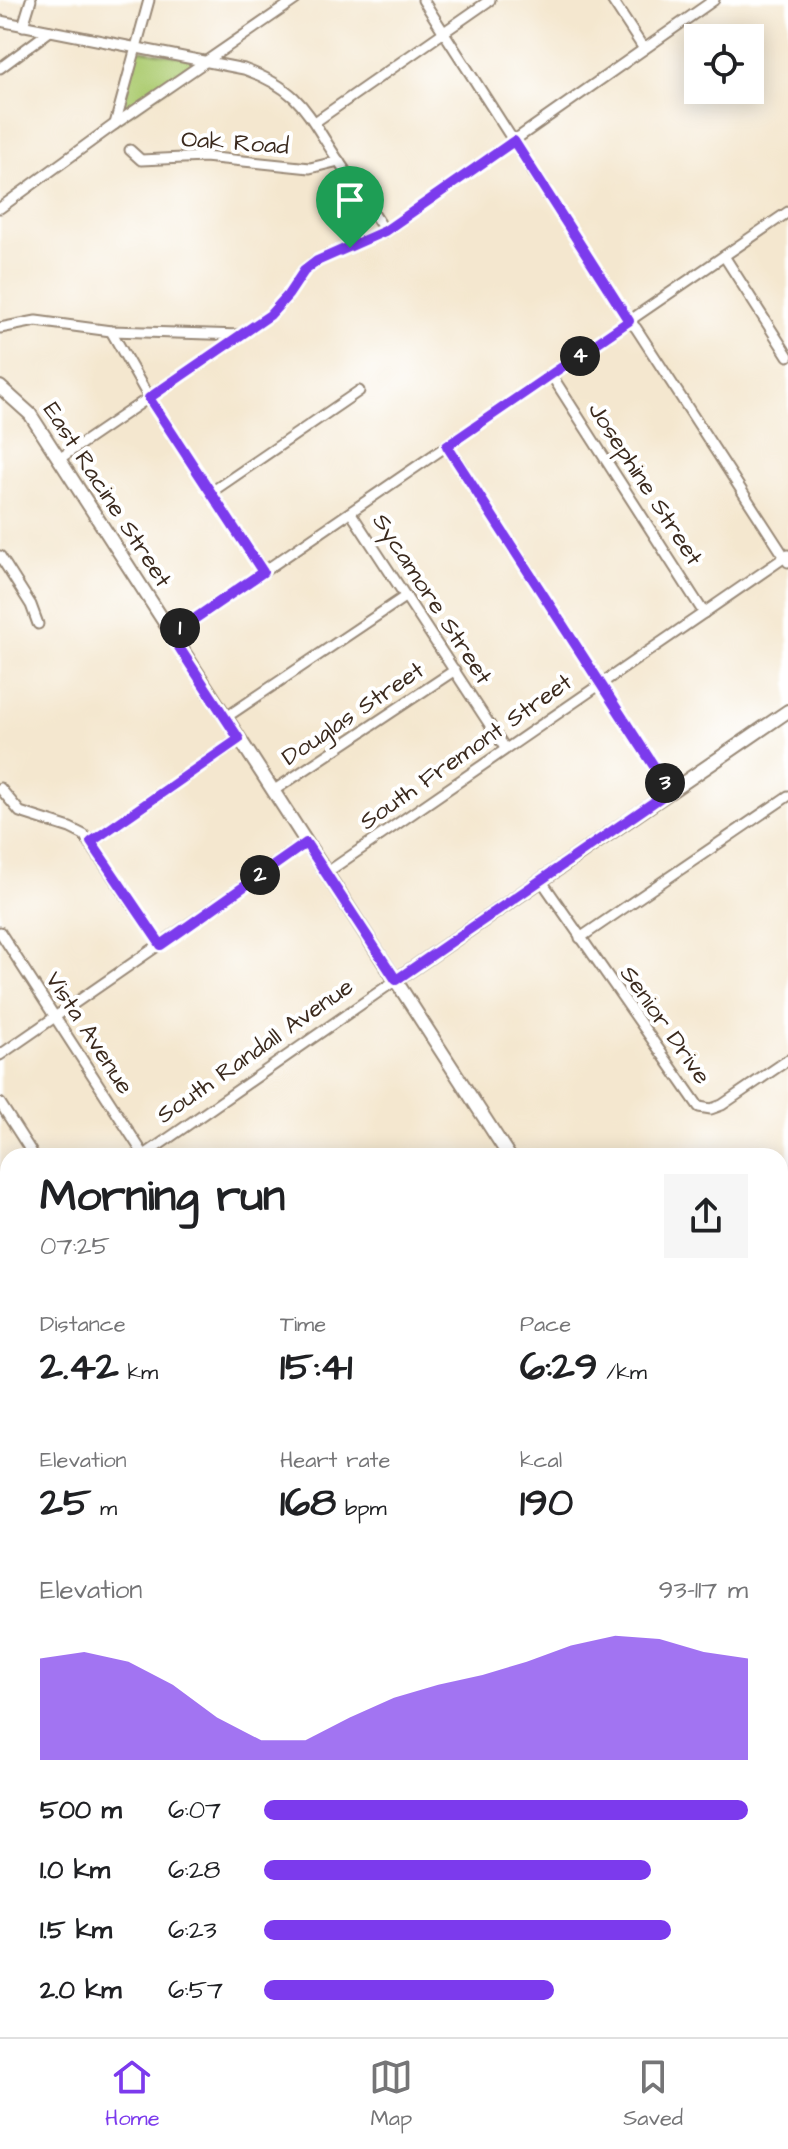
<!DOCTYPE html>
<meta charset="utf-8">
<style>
body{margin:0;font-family:"Architects Daughter",sans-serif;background:#f6f6f6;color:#202124;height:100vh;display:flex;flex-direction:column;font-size:30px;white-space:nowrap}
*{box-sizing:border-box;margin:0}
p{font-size:26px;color:#757577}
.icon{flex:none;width:44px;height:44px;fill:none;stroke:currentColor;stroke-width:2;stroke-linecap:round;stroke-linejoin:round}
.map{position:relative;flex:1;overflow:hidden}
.drawer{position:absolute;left:0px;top:1148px;width:788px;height:890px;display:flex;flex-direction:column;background:#fff;border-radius:24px 24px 0 0;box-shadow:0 4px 20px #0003}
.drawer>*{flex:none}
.buttons{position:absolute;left:684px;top:24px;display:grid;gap:16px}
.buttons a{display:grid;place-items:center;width:80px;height:80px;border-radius:0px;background:#fff;box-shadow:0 4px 20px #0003;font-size:40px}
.pin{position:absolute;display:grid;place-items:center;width:68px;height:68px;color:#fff;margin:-82px -34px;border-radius:50% 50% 50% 0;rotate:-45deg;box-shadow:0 0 8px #0007}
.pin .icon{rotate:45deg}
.km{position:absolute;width:40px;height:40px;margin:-20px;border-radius:50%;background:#222;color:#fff;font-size:22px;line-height:40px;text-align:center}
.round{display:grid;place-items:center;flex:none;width:84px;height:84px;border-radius:0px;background:#f6f6f6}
.head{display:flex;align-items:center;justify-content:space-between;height:136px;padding:0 40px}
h1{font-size:44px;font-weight:800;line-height:60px}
.stats{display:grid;grid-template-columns:repeat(3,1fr);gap:12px;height:136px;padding:8px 40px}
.stats div{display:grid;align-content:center}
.stats b{font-size:40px;font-weight:800}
.stats small{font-size:22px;font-weight:400}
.stats p{font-size:22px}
.chart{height:224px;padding:16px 40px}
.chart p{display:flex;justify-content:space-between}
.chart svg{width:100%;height:144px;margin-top:8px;fill:#7c3aed;opacity:.7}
ul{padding:0 40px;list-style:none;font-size:26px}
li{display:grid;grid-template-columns:128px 96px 1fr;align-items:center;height:60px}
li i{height:20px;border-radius:10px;background:#7c3aed}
.dock{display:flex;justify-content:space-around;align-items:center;height:112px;border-top:2px solid #e0e0e0;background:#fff;font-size:22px;color:#757577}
.dock a{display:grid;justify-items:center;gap:4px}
.dock .current{color:#7c3aed}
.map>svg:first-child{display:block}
.green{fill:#afcd74;stroke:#757c49;stroke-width:2}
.water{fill:#57b1d4;stroke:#496e79;stroke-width:2}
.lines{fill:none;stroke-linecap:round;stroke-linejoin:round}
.stream{stroke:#57b1d4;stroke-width:2}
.street-casing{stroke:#988876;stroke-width:13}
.secondary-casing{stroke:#988876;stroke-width:16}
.street{stroke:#fff;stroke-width:9}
.secondary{stroke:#fff;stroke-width:12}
.route-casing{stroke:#fff;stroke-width:16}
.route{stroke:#7c3aed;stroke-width:10}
.labels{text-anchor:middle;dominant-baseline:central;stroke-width:8;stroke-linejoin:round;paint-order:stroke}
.street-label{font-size:24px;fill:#3b2a1e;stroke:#fff}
</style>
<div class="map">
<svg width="788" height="2037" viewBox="0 0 788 2037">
<rect width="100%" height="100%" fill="#fff"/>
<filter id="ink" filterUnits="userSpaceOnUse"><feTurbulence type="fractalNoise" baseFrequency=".0125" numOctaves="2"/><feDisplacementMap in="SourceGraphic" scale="16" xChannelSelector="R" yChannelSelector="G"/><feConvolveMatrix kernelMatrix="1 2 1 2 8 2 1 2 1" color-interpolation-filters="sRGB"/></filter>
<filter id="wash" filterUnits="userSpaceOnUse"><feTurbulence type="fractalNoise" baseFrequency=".006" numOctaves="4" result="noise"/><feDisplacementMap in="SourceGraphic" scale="32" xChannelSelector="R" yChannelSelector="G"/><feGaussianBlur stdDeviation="1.8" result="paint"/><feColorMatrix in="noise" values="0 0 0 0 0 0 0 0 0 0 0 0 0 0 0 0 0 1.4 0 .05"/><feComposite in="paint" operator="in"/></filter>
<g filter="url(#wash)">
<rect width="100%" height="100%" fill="#f4e7cf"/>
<g class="green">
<polygon points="135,49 207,61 115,124"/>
<polygon points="8,1257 8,1549 0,1547 0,1262"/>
<polygon points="784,1273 788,1279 788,2037 539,2037 540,2030 780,2030 780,1276"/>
<polygon points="0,1551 8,1553 8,2030 485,2030 484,2037 0,2037"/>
</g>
<polygon class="water" points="8,1325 8,1385 0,1385 0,1328"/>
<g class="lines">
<g class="stream">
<polyline points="0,1759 8,1762"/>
<polyline points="277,2030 285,2037"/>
</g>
</g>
</g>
<g filter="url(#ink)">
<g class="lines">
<g class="street-casing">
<g id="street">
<polyline points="423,0 629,321 636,328 788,562"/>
<polyline points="612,0 644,49"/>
<path d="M 0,21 L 244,69 C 304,91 307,115 340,163 C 355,185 370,208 385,231"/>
<polyline points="23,26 31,0"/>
<polyline points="0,68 50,31"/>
<polyline points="315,122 490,0"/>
<polyline points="115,124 149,0"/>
<polyline points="130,150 141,160 204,157 310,168 339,161"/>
<polyline points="0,208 115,124 295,0"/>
<polyline points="724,256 788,356"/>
<polyline points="0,328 36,321 111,331 241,335"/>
<polyline points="111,331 149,398 263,572"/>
<polyline points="552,376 704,613"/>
<polyline points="447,446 670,791"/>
<polyline points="59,459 270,315 288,295 304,271 317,261 385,231 714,0"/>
<polyline points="210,493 359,391"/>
<polyline points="351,513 505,748"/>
<polyline points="0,556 31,605 38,624"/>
<polyline points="171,635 788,212"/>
<polyline points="225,718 406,596"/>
<polyline points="0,788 20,812 70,828 84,835 161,945"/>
<polyline points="273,791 455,670"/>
<polyline points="91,842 239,739"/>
<polyline points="326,873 788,555"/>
<polyline points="541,880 699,1107 711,1109 722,1105 788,1060"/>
<polyline points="0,932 144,1155"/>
<polyline points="580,938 788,796"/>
<polyline points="0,1055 306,843"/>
<polyline points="0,1103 34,1156"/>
<polyline points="143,1156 396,980"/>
<polyline points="0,1253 8,1247"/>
<polyline points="780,1405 788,1410"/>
<polyline points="780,1755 788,1748"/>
<polyline points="780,1800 788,1801"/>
<polyline points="766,2037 788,2031"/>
</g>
</g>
<g class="secondary-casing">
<g id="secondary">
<polyline points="0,387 30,414 509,1156"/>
<polyline points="396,980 788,711"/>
<polyline points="0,1705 8,1707"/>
<polyline points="713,2030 725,2037"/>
<polyline points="493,2037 494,2030"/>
<polyline points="518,2037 519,2030"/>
</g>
</g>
<use href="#street" class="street"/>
<use href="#secondary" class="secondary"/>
</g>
</g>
<g class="lines" filter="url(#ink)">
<g class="route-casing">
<polygon id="route" points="514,141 629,321 447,446 670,791 396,980 306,843 161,945 91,842 239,739 171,635 263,572 149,398 270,315 288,295 304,271 317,261 385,231"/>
</g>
<use href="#route" class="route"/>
</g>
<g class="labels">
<g class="street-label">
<text transform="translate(235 143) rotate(4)">Oak Road</text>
<text transform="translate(645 484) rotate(57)">Josephine Street</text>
<text transform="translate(107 495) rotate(57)">East Racine Street</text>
<text transform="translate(432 599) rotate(57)">Sycamore Street</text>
<text transform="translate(353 714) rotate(-34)">Douglas Street</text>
<text transform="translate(466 752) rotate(-35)">South Fremont Street</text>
<text transform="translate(665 1025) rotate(55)">Senior Drive</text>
<text transform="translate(89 1033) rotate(57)">Vista Avenue</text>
<text transform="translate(255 1051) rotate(-35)">South Randall Avenue</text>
</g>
</g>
</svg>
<div class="buttons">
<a><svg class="icon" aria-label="locate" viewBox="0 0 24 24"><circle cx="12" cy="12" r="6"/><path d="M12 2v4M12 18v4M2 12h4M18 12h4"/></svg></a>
</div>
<div class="pin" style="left:350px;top:248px;background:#1e9e55"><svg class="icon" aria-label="arrive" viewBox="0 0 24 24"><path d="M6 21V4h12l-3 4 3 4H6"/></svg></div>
<b class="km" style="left:180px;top:628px">1</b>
<b class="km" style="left:260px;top:875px">2</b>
<b class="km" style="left:665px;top:783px">3</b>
<b class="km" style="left:580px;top:356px">4</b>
<section class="drawer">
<div class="head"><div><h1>Morning run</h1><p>07:25</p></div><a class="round"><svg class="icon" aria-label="share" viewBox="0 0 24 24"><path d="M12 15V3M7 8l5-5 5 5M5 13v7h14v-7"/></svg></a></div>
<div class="stats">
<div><p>Distance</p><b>2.42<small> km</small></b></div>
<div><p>Time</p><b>15:41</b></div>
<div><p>Pace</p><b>6:29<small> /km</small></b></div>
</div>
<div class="stats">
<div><p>Elevation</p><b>25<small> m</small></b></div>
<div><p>Heart rate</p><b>168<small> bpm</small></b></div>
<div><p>kcal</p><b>190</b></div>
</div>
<div class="chart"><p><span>Elevation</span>93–117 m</p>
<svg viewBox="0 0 160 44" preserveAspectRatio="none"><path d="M0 44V13L10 11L20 14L30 21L40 31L50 38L60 38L70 31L80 25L90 21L100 18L110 14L120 9L130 6L140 7L150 11L160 13V44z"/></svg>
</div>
<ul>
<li><b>500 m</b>6:07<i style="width:100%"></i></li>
<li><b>1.0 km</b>6:28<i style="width:80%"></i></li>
<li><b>1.5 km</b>6:23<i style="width:84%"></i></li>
<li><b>2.0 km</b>6:57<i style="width:60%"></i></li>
</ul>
</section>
</div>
<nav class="dock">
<a class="current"><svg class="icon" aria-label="home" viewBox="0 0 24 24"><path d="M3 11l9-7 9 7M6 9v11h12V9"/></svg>Home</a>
<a><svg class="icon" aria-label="map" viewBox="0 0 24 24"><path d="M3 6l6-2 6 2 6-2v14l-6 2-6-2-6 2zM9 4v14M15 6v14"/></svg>Map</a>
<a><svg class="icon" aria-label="saved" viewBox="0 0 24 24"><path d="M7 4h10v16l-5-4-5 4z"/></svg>Saved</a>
</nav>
